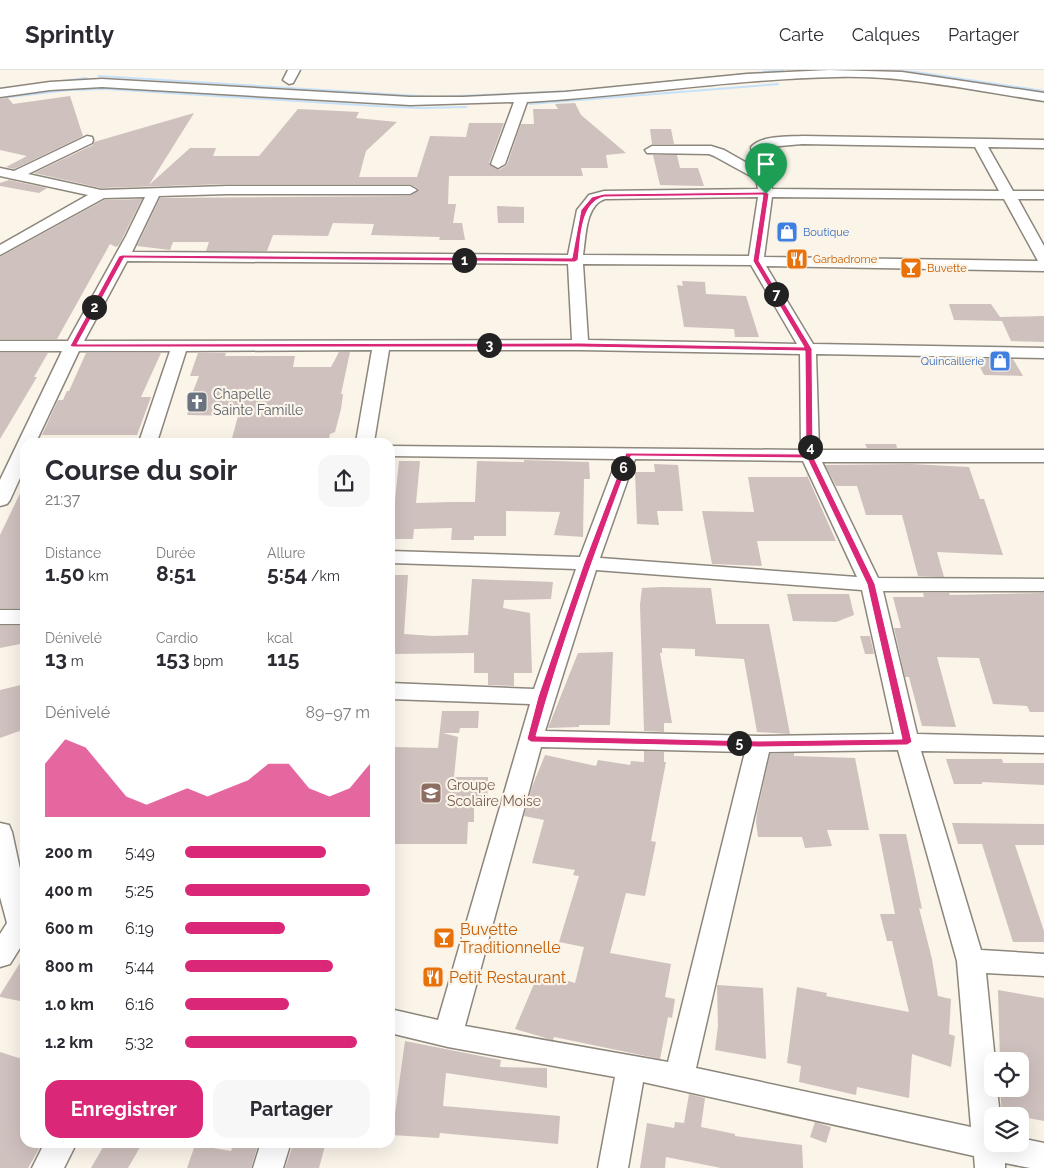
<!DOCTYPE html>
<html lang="fr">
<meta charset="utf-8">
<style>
body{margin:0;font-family:Raleway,sans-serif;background:#f7f7f7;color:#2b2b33;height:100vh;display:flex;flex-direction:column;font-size:19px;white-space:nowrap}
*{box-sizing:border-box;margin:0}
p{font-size:16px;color:#7c7c81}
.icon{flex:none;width:28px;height:28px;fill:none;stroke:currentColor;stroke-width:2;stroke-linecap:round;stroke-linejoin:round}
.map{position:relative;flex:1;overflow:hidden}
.panel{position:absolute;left:20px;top:368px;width:375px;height:710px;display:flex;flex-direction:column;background:#fff;border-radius:15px;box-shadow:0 5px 20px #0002}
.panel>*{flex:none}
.buttons{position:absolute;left:984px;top:982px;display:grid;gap:10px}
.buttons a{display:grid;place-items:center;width:45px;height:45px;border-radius:10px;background:#fff;box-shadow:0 5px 20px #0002;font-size:25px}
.pin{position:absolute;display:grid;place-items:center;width:42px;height:42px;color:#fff;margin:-51px -21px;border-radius:50% 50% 50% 0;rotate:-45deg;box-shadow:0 0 5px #0007}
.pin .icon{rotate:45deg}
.km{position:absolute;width:25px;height:25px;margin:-12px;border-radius:50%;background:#222;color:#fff;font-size:14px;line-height:25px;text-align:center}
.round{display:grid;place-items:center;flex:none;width:52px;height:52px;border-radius:15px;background:#f7f7f7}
.summary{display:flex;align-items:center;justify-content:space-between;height:85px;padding:0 25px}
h1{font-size:28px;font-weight:700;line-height:38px}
.metrics{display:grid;grid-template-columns:repeat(3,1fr);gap:8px;height:85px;padding:5px 25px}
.metrics div{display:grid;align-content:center}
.metrics b{font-size:21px;font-weight:700}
.metrics small{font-size:14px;font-weight:400}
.metrics p{font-size:14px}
.chart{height:140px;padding:10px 25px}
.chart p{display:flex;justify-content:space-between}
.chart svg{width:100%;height:90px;margin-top:5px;fill:#db2777;opacity:.7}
.cta{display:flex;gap:10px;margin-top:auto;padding:10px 25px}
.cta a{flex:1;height:58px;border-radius:15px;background:#db2777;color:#fff;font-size:20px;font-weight:700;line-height:58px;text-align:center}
.cta a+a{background:#f7f7f7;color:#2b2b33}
ul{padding:0 25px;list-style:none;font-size:16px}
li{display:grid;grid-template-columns:80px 60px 1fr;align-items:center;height:38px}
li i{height:12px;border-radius:6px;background:#db2777}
header{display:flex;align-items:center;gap:30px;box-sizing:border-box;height:70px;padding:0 25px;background:#fff;border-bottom:1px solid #e1e1e2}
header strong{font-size:24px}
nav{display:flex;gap:28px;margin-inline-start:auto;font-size:18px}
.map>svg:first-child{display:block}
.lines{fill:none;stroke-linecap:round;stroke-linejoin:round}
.stream{fill:#c6e1f9;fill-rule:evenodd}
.building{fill:#cfc1be}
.minor-casing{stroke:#8c867c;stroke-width:3}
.minor{fill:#fff;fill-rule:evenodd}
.route{fill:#db2777;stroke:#fff;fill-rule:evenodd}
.labels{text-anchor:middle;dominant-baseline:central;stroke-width:4.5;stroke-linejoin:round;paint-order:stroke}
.far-shop-label{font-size:11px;fill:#366cbe;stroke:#fbf4e9;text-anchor:start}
.far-food-label{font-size:11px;fill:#c56008;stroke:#fbf4e9;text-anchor:start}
.worship-label{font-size:14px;fill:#5b616d;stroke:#fbf4e9;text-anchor:start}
.education-label{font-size:14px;fill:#785e54;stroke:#fbf4e9;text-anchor:start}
.near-food-label{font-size:16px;fill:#c56008;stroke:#fbf4e9;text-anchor:start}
</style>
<header>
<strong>Sprintly</strong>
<nav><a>Carte</a><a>Calques</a><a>Partager</a></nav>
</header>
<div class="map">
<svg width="1044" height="1098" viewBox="0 0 1044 1098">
<rect width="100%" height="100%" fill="#fbf4e9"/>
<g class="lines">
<g class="stream">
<polygon points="773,0 785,0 783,1 585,21 583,20 585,19"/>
<polygon points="889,0 916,1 1044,20 1044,22"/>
<polygon points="98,5 435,26 570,20 572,21 570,22 435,28 99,7 98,7"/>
<polygon points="86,7 88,8 87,9 0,20 0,18"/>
<polygon points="778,13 779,13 779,15 530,35 528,34 530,33"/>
<polygon points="106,18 376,35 419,37 466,36 468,37 466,38 419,39 376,37 106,20 70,21 0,29 0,27 70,19"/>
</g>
</g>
<g class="building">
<polygon points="70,26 83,66 14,99 6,97 27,86 0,80 0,29 8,28 13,34"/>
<polygon points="575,33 581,45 626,83 606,85 608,98 581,98 583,106 449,106 448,134 456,134 453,153 462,153 465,170 439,170 440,167 371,165 374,154 333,153 328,166 273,165 267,181 206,181 209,172 173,172 170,180 137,176 160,128 410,126 419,119 410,114 227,114 101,118 34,103 93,75 94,72 194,43 149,115 190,78 216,78 213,86 259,86 298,39 359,42 356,48 397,52 366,81 359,107 417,107 430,66 466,67 469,53 504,53 489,93 499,100 507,95 521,54 534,54 533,39 558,39 555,34"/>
<polygon points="650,59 671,59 674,74 652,74"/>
<polygon points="653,85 677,85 680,98 698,98 704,116 660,115"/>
<polygon points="9,110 47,118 39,123 0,116 0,113"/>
<polygon points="142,129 119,175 116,177 110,174 57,269 0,269 0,187 104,130"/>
<polygon points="497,136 524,137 524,153 498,153"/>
<polygon points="682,211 705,212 706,224 746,226 759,267 735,267 734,259 684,257 677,215 683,216"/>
<polygon points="949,234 991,234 1000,247 1044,246 1044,272 1011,271 1002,251 954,250"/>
<polygon points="339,282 350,282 341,324 343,324 341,339 335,362 330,364 328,372 231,372 238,346 187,345 195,324 192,324 199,306 190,306 198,283 226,283 225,286 295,286 293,297 331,297"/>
<polygon points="0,283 48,283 34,307 37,307 0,369"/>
<polygon points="86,283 161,283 141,327 151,327 137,365 42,365 58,330 63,330 67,321 69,321"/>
<polygon points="976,289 1013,289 1023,306 984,305"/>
<polygon points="865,374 896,374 897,378 867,378"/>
<polygon points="524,390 589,392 590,409 584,409 583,467 554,465 560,442 506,441 506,466 474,466 474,470 451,470 452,458 414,459 413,469 391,469 399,391 420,391 416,433 452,432 475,432 477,391 524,392"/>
<polygon points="654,394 678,395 683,441 657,441 659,455 637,454 635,402 655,402"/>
<polygon points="911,394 969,397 980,429 984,429 1003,485 937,482 944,507 918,506 902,445 866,445 857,416 836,416 825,395"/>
<polygon points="806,403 836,471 757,471 762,496 712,494 702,441 754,442 748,407 807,407"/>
<polygon points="25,413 25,538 0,538 0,465"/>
<polygon points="390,505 408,505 404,564 433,566 468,565 472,509 553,512 551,529 504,530 503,538 530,543 532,603 514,603 514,616 488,615 488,603 474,603 474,583 390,584"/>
<polygon points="662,517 711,518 716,554 769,554 790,664 757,662 744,589 695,586 695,579 662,578 662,583 660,583 672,653 664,653 664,662 644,661 640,535 642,518"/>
<polygon points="923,523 949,523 950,525 1044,523 1044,642 1030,642 1027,636 993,634 979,588 937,587 956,657 922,656 909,607 905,607 894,558 901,558 893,527 924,527"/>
<polygon points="787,524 849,524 854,545 836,552 793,551"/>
<polygon points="0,556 25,556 25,573 0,578"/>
<polygon points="860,566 870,566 874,584 865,584"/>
<polygon points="613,582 610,655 579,655 579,657 548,658 578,583"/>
<polygon points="25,614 25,659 0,668 0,620"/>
<polygon points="442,641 479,641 478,658 460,658 459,663 443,663 458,667 454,707 488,707 487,733 474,733 474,752 468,752 467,774 390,774 390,690 392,677 438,678"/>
<polygon points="644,681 664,682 664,692 666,692 651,771 656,772 645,826 626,823 610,883 671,894 665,927 675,929 672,948 668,947 660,989 554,967 553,970 549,969 515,959 539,902 575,913 584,877 559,872 579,806 573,805 575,800 532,793 544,750 524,746 532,717 545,685 596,696 598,690 630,695 631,691 644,692"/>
<polygon points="794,683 794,686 855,688 869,760 827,760 832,776 805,778 802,767 758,767 756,752 757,743 770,684"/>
<polygon points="946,689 1002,689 1003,693 1044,693 1044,715 982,712 982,714 954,714"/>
<polygon points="952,753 1044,754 1044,775 1015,775 1044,861 1044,872 1013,872 982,774 958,774"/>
<polygon points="879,764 906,764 922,839 919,838 932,889 938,926 951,929 949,964 955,966 951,997 912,984 909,1028 857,1017 856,1025 799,1012 801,996 787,993 797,917 827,923 826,926 909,942 892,871 887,871 880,844 895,844"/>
<polygon points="25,885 25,932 0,927 0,925"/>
<polygon points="717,915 763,918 766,989 715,980 718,956"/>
<polygon points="998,920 1044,928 1044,1051 1002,1043 1000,1019 1020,1019 1020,991 1000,991"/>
<polygon points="405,971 501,990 500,997 547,998 547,1018 446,1003 443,1036 560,1046 558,1074 440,1063 439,1068 392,1065"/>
<polygon points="0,982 25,990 25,1072 43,1072 28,1098 0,1098"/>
<polygon points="689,1024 705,1028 701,1057 735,1064 735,1066 802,1075 803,1098 721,1098 666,1087 665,1098 640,1098 647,1053 674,1058 675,1052 684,1053"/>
<polygon points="815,1052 831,1057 826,1073 810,1067"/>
<polygon points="106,1072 143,1072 128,1098 91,1098"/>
<polygon points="234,1072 258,1075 251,1098 187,1098 195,1075 231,1081"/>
<polygon points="294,1072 326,1072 319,1098 285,1098"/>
</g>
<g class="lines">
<g class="minor-casing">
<g id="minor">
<polygon points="288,0 300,0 293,13 289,14 283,10"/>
<path d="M 829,0 L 902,2 L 1044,23 L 1044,31 C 976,21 906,5 837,7 C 733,9 630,26 527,32 L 505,94 L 498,98 L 491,94 L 514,32 L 410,35 L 102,17 L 50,20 L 0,27 L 0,19 L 50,12 L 102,9 L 410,27 L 463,27 L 565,22 L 747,4 Z"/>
<path d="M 87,66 L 92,67 L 93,70 L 92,73 L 28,104 L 101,120 L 227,116 L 410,116 L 417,120 L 410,124 L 227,124 L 159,126 L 132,182 L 568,185 L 577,140 L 589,125 L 604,121 L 758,119 L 756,109 L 714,86 L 709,84 L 647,83 L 645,80 L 652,76 L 711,76 L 724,80 L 754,97 L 751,77 C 762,65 787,67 802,66 L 1044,70 L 1044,78 L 988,77 L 1013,121 L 1044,121 L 1044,129 L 1018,129 L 1044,176 L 1044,201 L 766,196 L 813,274 L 1044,278 L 1044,288 L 816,284 L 819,380 L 1044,380 L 1044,392 L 822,392 L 878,508 L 1044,509 L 1044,521 L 883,521 L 917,664 L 1044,667 L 1044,683 L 921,681 L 981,880 L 1044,884 L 1044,906 L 986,903 L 995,991 L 992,991 L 992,1019 L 997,1019 L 1000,1046 L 992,1046 L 992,1074 L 1020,1074 L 1020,1068 L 1044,1073 L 1044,1098 L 1030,1098 L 1005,1093 L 1005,1098 L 975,1098 L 974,1086 L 643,1012 L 628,1098 L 598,1098 L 615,1007 L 448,977 L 390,963 L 390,939 L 438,950 L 530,634 L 390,629 L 390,613 L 534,619 L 576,499 L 390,493 L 390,481 L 580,487 L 617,389 L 390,386 L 390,376 L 801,380 L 800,284 L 580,280 L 389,280 L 374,372 L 356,372 L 372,280 L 186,281 L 157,372 L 139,372 L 170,281 L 79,281 L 36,372 L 25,372 L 25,397 L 10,430 L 7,434 L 0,436 L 0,410 L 62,281 L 0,281 L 0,271 L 68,271 L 126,166 L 145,127 L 104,128 L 0,185 L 0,175 L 88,125 L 0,106 L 0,98 L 14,101 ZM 802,74 L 975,77 L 999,121 L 772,119 L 765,79 L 769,77 ZM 758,127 L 749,186 L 583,185 C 586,168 585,135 605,129 ZM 772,127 L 1004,129 L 1038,191 L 764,187 ZM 127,191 L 568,194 L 572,270 L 84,271 ZM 583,194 L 751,195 L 797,274 L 588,270 ZM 635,389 L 803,391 L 857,507 L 600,488 ZM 596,500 L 862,520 L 894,664 L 759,666 L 545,661 ZM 541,677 L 745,682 L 668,992 L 465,956 ZM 898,680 L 957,891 L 971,1057 L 696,998 L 769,682 Z"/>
<rect x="0" y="540" width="25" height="14"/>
<polygon points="0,753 9,755 12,762 25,822 25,870 10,894 0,897 0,864 7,853 0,827"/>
<polygon points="45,1072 77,1072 64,1098 32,1098"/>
<polygon points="261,1072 291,1072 283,1098 253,1098"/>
</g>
</g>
<use href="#minor" class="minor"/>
</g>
<path class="route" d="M 766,122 L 769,124 L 759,191 L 812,279 L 813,386 L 875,514 L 912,672 L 907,675 L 759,677 L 531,672 L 527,669 L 538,627 L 584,493 L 626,383 L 806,384 L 805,281 L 580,277 L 73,277 L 70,276 L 119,186 L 122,185 L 572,188 L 581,140 L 592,127 L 604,124 ZM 763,125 L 753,191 L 804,277 L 580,273 L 77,274 L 124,188 L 575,192 L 578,190 C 581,169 580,132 604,127 ZM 631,386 L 807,388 L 867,514 L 902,669 L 759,671 L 536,666 C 562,571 597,478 631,386 Z"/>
<defs>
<g id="shop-square" transform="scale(1.125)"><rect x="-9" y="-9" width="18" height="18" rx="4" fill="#3f7fe0" stroke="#fbf4e9"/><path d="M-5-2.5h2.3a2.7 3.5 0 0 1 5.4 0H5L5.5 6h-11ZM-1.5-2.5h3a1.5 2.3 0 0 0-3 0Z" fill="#fff"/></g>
<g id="restaurant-square" transform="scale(1.125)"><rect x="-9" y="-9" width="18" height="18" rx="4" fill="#e8710a" stroke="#fbf4e9"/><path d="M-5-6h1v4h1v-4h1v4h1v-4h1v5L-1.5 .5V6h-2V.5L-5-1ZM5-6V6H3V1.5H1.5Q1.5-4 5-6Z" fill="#fff"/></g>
<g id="bar-square" transform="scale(1.125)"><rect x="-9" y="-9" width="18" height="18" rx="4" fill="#e8710a" stroke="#fbf4e9"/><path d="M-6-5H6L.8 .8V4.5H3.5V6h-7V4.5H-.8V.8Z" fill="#fff"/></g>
<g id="church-square" transform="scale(1.125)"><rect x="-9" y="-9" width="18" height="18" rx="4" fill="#6b7280" stroke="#fbf4e9"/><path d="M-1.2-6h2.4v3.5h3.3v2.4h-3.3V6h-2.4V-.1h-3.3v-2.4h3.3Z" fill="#fff"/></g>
<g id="school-square" transform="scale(1.125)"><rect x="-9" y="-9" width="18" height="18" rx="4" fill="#8d6e63" stroke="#fbf4e9"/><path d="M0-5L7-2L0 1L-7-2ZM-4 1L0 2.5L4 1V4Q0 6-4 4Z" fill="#fff"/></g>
</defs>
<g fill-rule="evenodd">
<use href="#shop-square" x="787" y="162"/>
<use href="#restaurant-square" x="797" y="189"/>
<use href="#bar-square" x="911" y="198"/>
<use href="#shop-square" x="1000" y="291"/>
<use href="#church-square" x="197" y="332"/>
<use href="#school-square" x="431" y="723"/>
<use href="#bar-square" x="444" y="868"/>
<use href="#restaurant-square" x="433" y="907"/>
</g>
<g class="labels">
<g class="far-shop-label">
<text x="803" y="162">Boutique</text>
<text x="984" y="291" text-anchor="end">Quincaillerie</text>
</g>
<g class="far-food-label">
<text x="813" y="189">Garbadrome</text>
<text x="927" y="198">Buvette</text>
</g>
<g class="worship-label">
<text x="213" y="324">Chapelle<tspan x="213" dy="16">Sainte Famille</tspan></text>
</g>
<g class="education-label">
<text x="447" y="715">Groupe<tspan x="447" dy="16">Scolaire Moise</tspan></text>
</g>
<g class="near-food-label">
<text x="460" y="859">Buvette<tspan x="460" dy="18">Traditionnelle</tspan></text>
<text x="449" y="907">Petit Restaurant</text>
</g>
</g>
</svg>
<div class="buttons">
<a><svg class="icon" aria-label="locate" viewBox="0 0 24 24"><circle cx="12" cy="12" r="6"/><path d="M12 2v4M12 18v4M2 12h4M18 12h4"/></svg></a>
<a><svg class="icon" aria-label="layers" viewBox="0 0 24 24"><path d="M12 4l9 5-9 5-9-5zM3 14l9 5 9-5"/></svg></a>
</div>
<div class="pin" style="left:766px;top:124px;background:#1e9e55"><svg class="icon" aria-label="arrive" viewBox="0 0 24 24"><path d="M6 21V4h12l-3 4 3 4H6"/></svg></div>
<b class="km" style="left:464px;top:190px">1</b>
<b class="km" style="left:94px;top:237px">2</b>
<b class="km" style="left:489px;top:275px">3</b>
<b class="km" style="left:810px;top:377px">4</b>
<b class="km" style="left:739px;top:673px">5</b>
<b class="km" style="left:623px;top:398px">6</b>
<b class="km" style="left:776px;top:224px">7</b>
<section class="panel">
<div class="summary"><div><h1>Course du soir</h1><p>21:37</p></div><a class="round"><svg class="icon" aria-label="share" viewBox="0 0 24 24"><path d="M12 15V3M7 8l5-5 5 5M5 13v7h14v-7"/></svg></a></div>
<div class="metrics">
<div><p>Distance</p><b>1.50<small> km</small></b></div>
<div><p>Durée</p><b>8:51</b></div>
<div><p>Allure</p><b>5:54<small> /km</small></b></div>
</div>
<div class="metrics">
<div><p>Dénivelé</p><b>13<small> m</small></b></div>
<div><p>Cardio</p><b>153<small> bpm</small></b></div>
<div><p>kcal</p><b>115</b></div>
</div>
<div class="chart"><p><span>Dénivelé</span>89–97 m</p>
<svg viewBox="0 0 160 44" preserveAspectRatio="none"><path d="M0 44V18L10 6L20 10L30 22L40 34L50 38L60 34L70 30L80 34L90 30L100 26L110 18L120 18L130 30L140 34L150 30L160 18V44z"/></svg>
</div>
<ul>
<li><b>200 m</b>5:49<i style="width:76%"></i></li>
<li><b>400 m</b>5:25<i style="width:100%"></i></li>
<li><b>600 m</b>6:19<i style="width:54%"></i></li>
<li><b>800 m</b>5:44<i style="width:80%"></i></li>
<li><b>1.0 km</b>6:16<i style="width:56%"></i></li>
<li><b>1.2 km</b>5:32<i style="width:93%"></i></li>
</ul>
<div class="cta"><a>Enregistrer</a><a>Partager</a></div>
</section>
</div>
